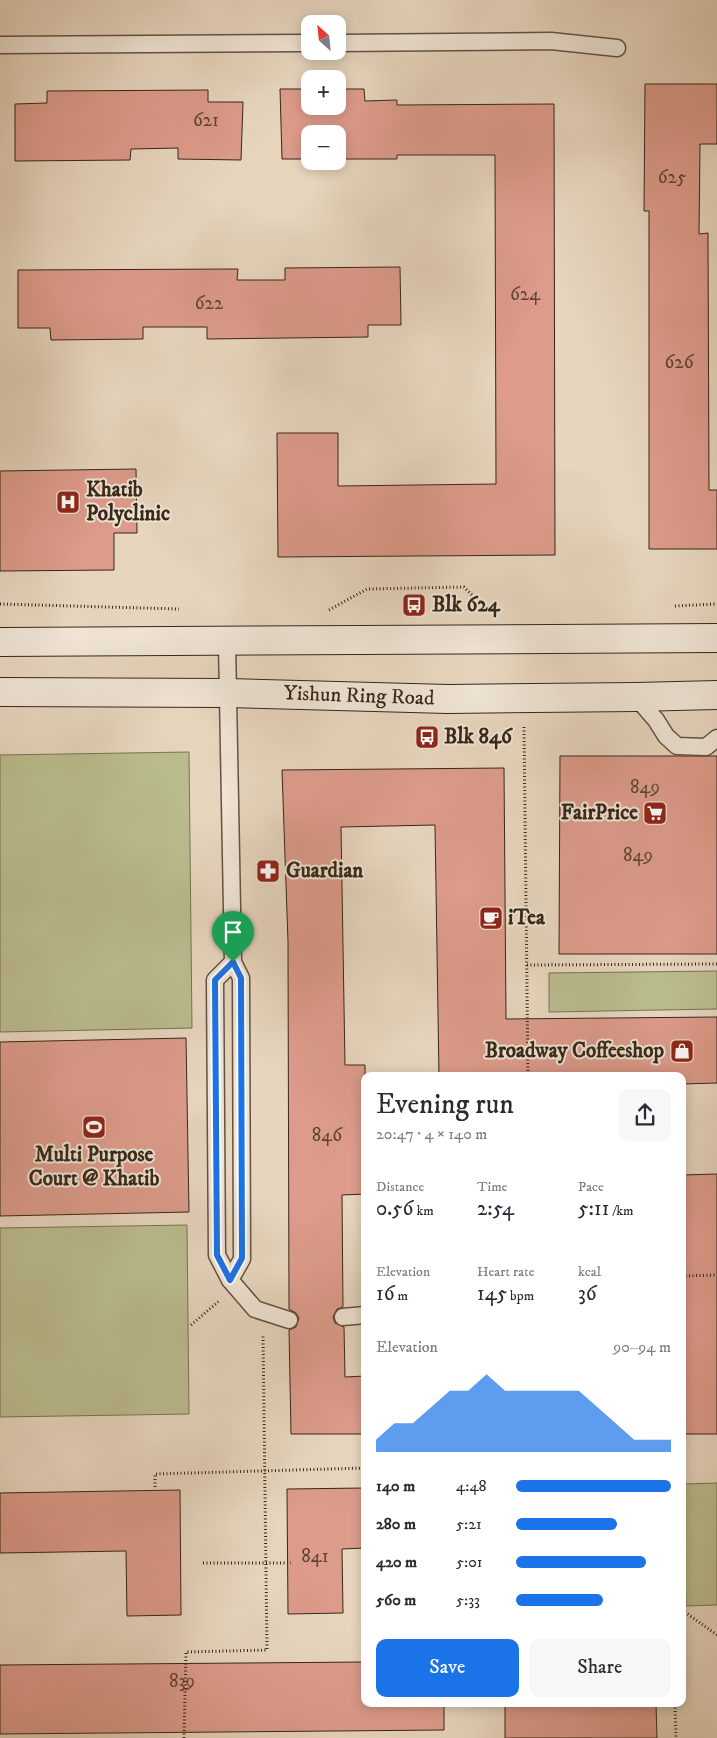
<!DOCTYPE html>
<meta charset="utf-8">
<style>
body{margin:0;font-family:"IM FELL DW Pica",serif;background:#f7f7f7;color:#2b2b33;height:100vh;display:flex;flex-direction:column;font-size:19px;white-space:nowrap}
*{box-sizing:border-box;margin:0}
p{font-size:16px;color:#7c7c81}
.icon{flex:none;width:28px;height:28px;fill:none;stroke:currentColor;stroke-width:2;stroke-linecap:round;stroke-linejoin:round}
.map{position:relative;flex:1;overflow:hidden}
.sheet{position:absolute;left:361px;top:1072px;width:325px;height:635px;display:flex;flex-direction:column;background:#fff;border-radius:10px;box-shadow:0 2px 12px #0003}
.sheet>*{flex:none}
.needle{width:32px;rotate:333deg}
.tools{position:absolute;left:301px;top:15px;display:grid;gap:10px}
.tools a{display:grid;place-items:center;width:45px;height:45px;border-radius:10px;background:#fff;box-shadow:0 2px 12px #0003;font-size:25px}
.pin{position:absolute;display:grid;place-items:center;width:42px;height:42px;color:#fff;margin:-51px -21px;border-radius:50% 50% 50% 0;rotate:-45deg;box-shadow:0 0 5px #0007}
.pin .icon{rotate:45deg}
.round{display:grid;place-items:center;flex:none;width:52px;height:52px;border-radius:10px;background:#f7f7f7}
.headline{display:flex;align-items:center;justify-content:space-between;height:85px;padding:0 15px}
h1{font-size:28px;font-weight:600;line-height:38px}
.stats{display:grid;grid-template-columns:repeat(3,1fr);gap:8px;height:85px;padding:5px 15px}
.stats div{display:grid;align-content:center}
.stats b{font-size:21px;font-weight:600}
.stats small{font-size:14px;font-weight:400}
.stats p{font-size:14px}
.chart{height:140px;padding:10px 15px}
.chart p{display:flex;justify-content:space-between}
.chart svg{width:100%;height:90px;margin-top:5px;fill:#1a73e8;opacity:.7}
.cta{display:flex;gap:10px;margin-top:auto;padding:10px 15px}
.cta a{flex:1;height:58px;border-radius:10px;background:#1a73e8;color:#fff;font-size:20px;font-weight:600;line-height:58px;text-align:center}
.cta a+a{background:#f7f7f7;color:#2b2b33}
ul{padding:0 15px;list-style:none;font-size:16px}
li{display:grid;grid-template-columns:80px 60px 1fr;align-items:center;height:38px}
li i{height:12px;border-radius:6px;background:#1a73e8}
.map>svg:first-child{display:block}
.green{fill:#babc8e;stroke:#787254}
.building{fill:#dd9b8b;stroke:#372719}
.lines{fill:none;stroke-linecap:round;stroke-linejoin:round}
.service-casing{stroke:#635242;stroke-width:19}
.secondary-casing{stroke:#372719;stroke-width:30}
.path{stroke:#372719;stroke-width:3;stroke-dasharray:1 2.5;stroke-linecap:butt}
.service{stroke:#efe4d5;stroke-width:16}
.secondary{stroke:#efe4d5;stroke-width:28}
.route-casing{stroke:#fff;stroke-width:10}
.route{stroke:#1a73e8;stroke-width:6}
.labels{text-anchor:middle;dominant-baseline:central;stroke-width:4;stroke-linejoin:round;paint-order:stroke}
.number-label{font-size:19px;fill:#604436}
.poi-label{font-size:21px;font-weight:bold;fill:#372719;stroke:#efe4d5;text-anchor:start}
.street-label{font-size:21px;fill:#372719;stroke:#efe4d5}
</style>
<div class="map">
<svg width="717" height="1738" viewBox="0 0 717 1738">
<rect width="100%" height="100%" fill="#e7d5be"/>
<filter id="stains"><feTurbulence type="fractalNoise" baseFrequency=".004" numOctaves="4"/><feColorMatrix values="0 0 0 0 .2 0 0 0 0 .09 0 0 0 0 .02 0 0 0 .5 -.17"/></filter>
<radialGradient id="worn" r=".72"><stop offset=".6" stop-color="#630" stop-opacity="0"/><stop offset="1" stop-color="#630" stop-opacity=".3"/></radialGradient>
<g class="green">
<polygon points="189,752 192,1028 0,1032 0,755"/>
<polygon points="717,971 717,1009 549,1012 549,973"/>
<polygon points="187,1225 189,1414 0,1417 0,1228"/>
<polygon points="717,1483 717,1605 686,1606 683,1484"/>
</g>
<g class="building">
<polygon points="645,84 717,84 717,144 700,144 699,234 708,233 709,490 717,490 717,549 649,549 649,211 644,211"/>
<polygon points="280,89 310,89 310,106 338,106 338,89 364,89 365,101 397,100 397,105 554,104 555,555 278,557 277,433 338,433 338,486 496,484 495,155 397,155 397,159 338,159 338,134 310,134 310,159 282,159"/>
<polygon points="208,90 208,102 243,102 241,160 178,159 178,148 131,149 130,160 15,161 15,104 47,103 47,91"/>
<polygon points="400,267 401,325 368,325 368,337 207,339 207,327 143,327 143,339 51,340 50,328 18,328 18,270 238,269 237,280 285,280 285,268"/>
<polygon points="136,469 137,533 114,533 114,570 0,571 0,471"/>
<polygon points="560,756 717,756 717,954 559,954"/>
<polygon points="504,768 506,1019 717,1017 717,1083 682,1084 682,1076 439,1076 435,825 341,827 345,1065 365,1065 365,1194 342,1195 343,1307 337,1309 333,1317 335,1323 344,1327 345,1377 365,1376 365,1434 291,1434 289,1330 296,1327 299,1318 296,1313 289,1309 288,942 282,770"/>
<polygon points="186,1038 189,1212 0,1216 0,1042"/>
<polygon points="717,1174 717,1434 682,1434 682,1175"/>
<polygon points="365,1488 365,1548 342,1549 343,1613 288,1614 287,1489"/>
<polygon points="180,1490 181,1615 127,1616 126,1551 0,1553 0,1493"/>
<polygon points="365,1662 365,1704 444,1704 444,1730 0,1734 0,1665"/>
<polygon points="505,1704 656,1704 657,1738 505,1738"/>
</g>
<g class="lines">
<g class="service-casing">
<g id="service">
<polyline points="338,43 551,41 617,48"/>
<polyline points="0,45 310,43"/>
<polyline points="227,642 233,962 241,978 242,1259 230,1280"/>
<polyline points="636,697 656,720 666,736 677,746 706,747 717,738"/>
<polyline points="233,962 215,980 217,1255 230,1280 255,1309 289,1320"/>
<polyline points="343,1317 365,1315"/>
</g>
</g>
<g class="secondary-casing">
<g id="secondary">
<polyline points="0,642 717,638"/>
<polyline points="0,692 228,693 448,699 636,697 717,695"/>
</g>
</g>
<g class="path">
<polyline points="0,604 179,609"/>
<polyline points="675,606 717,604"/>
<polyline points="329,610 367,589 464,587 486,609"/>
<polyline points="524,727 528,1076"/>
<polyline points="527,965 717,964"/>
<polyline points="682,1276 717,1275"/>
<polyline points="191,1325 219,1301"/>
<polyline points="155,1487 155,1474 365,1468"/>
<polyline points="203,1563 291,1563"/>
<polyline points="682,1610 717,1635"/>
<polyline points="675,1704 676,1738"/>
<polyline points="184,1738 186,1652 267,1650 263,1335"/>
</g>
<use href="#service" class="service"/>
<use href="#secondary" class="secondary"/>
</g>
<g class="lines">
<g class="route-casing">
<polygon id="route" points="233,962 241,978 242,1258 230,1280 217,1255 215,980"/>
</g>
<use href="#route" class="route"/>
</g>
<defs>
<g id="hospital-square" transform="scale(1.25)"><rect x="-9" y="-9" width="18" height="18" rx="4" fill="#8f2418" stroke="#efe4d5"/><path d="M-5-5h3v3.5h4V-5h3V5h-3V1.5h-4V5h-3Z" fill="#fff"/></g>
<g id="bus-square" transform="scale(1.25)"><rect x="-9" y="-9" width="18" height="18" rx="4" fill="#8f2418" stroke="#efe4d5"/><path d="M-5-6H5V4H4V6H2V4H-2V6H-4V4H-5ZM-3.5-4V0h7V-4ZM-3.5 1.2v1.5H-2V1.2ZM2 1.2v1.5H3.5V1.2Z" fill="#fff"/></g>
<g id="supermarket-square" transform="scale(1.25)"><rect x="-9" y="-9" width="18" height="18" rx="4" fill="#8f2418" stroke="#efe4d5"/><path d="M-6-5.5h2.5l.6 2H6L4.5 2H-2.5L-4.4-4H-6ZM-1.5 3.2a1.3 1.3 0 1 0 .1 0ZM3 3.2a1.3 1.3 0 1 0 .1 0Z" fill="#fff"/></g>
<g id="pharmacy-square" transform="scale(1.25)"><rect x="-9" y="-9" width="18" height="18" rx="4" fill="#8f2418" stroke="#efe4d5"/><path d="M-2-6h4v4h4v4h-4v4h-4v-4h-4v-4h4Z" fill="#fff"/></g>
<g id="cafe-square" transform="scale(1.25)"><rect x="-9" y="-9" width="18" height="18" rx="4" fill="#8f2418" stroke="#efe4d5"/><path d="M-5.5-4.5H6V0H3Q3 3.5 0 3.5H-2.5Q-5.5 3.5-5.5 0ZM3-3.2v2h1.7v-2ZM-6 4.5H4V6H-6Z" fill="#fff"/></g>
<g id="shop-square" transform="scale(1.25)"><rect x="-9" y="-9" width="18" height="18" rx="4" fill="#8f2418" stroke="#efe4d5"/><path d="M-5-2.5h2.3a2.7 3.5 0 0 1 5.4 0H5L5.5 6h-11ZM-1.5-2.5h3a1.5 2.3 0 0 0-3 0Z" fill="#fff"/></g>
<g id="stadium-square" transform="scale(1.25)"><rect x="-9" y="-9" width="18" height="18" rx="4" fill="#8f2418" stroke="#efe4d5"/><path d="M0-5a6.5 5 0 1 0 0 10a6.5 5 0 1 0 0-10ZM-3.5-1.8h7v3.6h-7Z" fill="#fff"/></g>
</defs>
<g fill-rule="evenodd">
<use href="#hospital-square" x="68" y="502"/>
<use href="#bus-square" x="414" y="605"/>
<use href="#bus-square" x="427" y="737"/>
<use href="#supermarket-square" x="655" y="813"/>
<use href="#pharmacy-square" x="268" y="871"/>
<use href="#cafe-square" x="491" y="918"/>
<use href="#shop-square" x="682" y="1051"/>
<use href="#stadium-square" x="94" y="1127"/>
</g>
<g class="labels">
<g class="number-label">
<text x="206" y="120">621</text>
<text x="672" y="177">625</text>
<text x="525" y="294">624</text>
<text x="209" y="303">622</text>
<text x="679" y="362">626</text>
<text x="645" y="787">849</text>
<text x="638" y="855">849</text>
<text x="327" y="1135">846</text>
<text x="315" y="1556">841</text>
<text x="182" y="1681">839</text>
</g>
<g class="poi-label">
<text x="86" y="490">Khatib<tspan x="86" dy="24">Polyclinic</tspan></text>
<text x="432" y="605">Blk 624</text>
<text x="444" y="737">Blk 846</text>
<text x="638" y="813" text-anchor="end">FairPrice</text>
<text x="286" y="871">Guardian</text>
<text x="508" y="918">iTea</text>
<text x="664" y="1051" text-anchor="end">Broadway Coffeeshop</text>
<text x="94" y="1155" text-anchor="middle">Multi Purpose<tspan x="94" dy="24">Court @ Khatib</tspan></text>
</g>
<g class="street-label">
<text transform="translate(359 696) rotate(2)">Yishun Ring Road</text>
</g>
</g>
<rect width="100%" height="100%" filter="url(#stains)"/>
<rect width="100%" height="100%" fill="url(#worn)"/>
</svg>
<div class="tools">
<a><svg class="needle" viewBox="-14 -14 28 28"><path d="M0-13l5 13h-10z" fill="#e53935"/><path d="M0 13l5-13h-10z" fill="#7c7c81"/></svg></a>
<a>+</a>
<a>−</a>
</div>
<div class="pin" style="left:233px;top:962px;background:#1e9e55"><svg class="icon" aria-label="arrive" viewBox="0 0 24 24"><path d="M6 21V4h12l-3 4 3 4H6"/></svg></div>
<section class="sheet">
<div class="headline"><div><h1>Evening run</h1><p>20:47 · 4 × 140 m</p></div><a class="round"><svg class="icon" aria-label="share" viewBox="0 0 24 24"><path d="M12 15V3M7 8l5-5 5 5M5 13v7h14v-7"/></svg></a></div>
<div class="stats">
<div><p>Distance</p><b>0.56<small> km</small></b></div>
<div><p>Time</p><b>2:54</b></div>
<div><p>Pace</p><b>5:11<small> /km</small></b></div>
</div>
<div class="stats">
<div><p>Elevation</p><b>16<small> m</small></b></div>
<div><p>Heart rate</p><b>145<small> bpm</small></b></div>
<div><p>kcal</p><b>36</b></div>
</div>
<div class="chart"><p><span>Elevation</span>90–94 m</p>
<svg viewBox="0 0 160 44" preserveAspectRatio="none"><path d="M0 44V38L10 30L20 30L30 22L40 14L50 14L60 6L70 14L80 14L90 14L100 14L110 14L120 22L130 30L140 38L150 38L160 38V44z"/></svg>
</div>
<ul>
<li><b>140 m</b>4:48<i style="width:100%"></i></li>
<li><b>280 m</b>5:21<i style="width:65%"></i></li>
<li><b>420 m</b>5:01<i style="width:84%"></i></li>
<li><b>560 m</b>5:33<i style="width:56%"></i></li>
</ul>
<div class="cta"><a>Save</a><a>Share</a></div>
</section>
</div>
